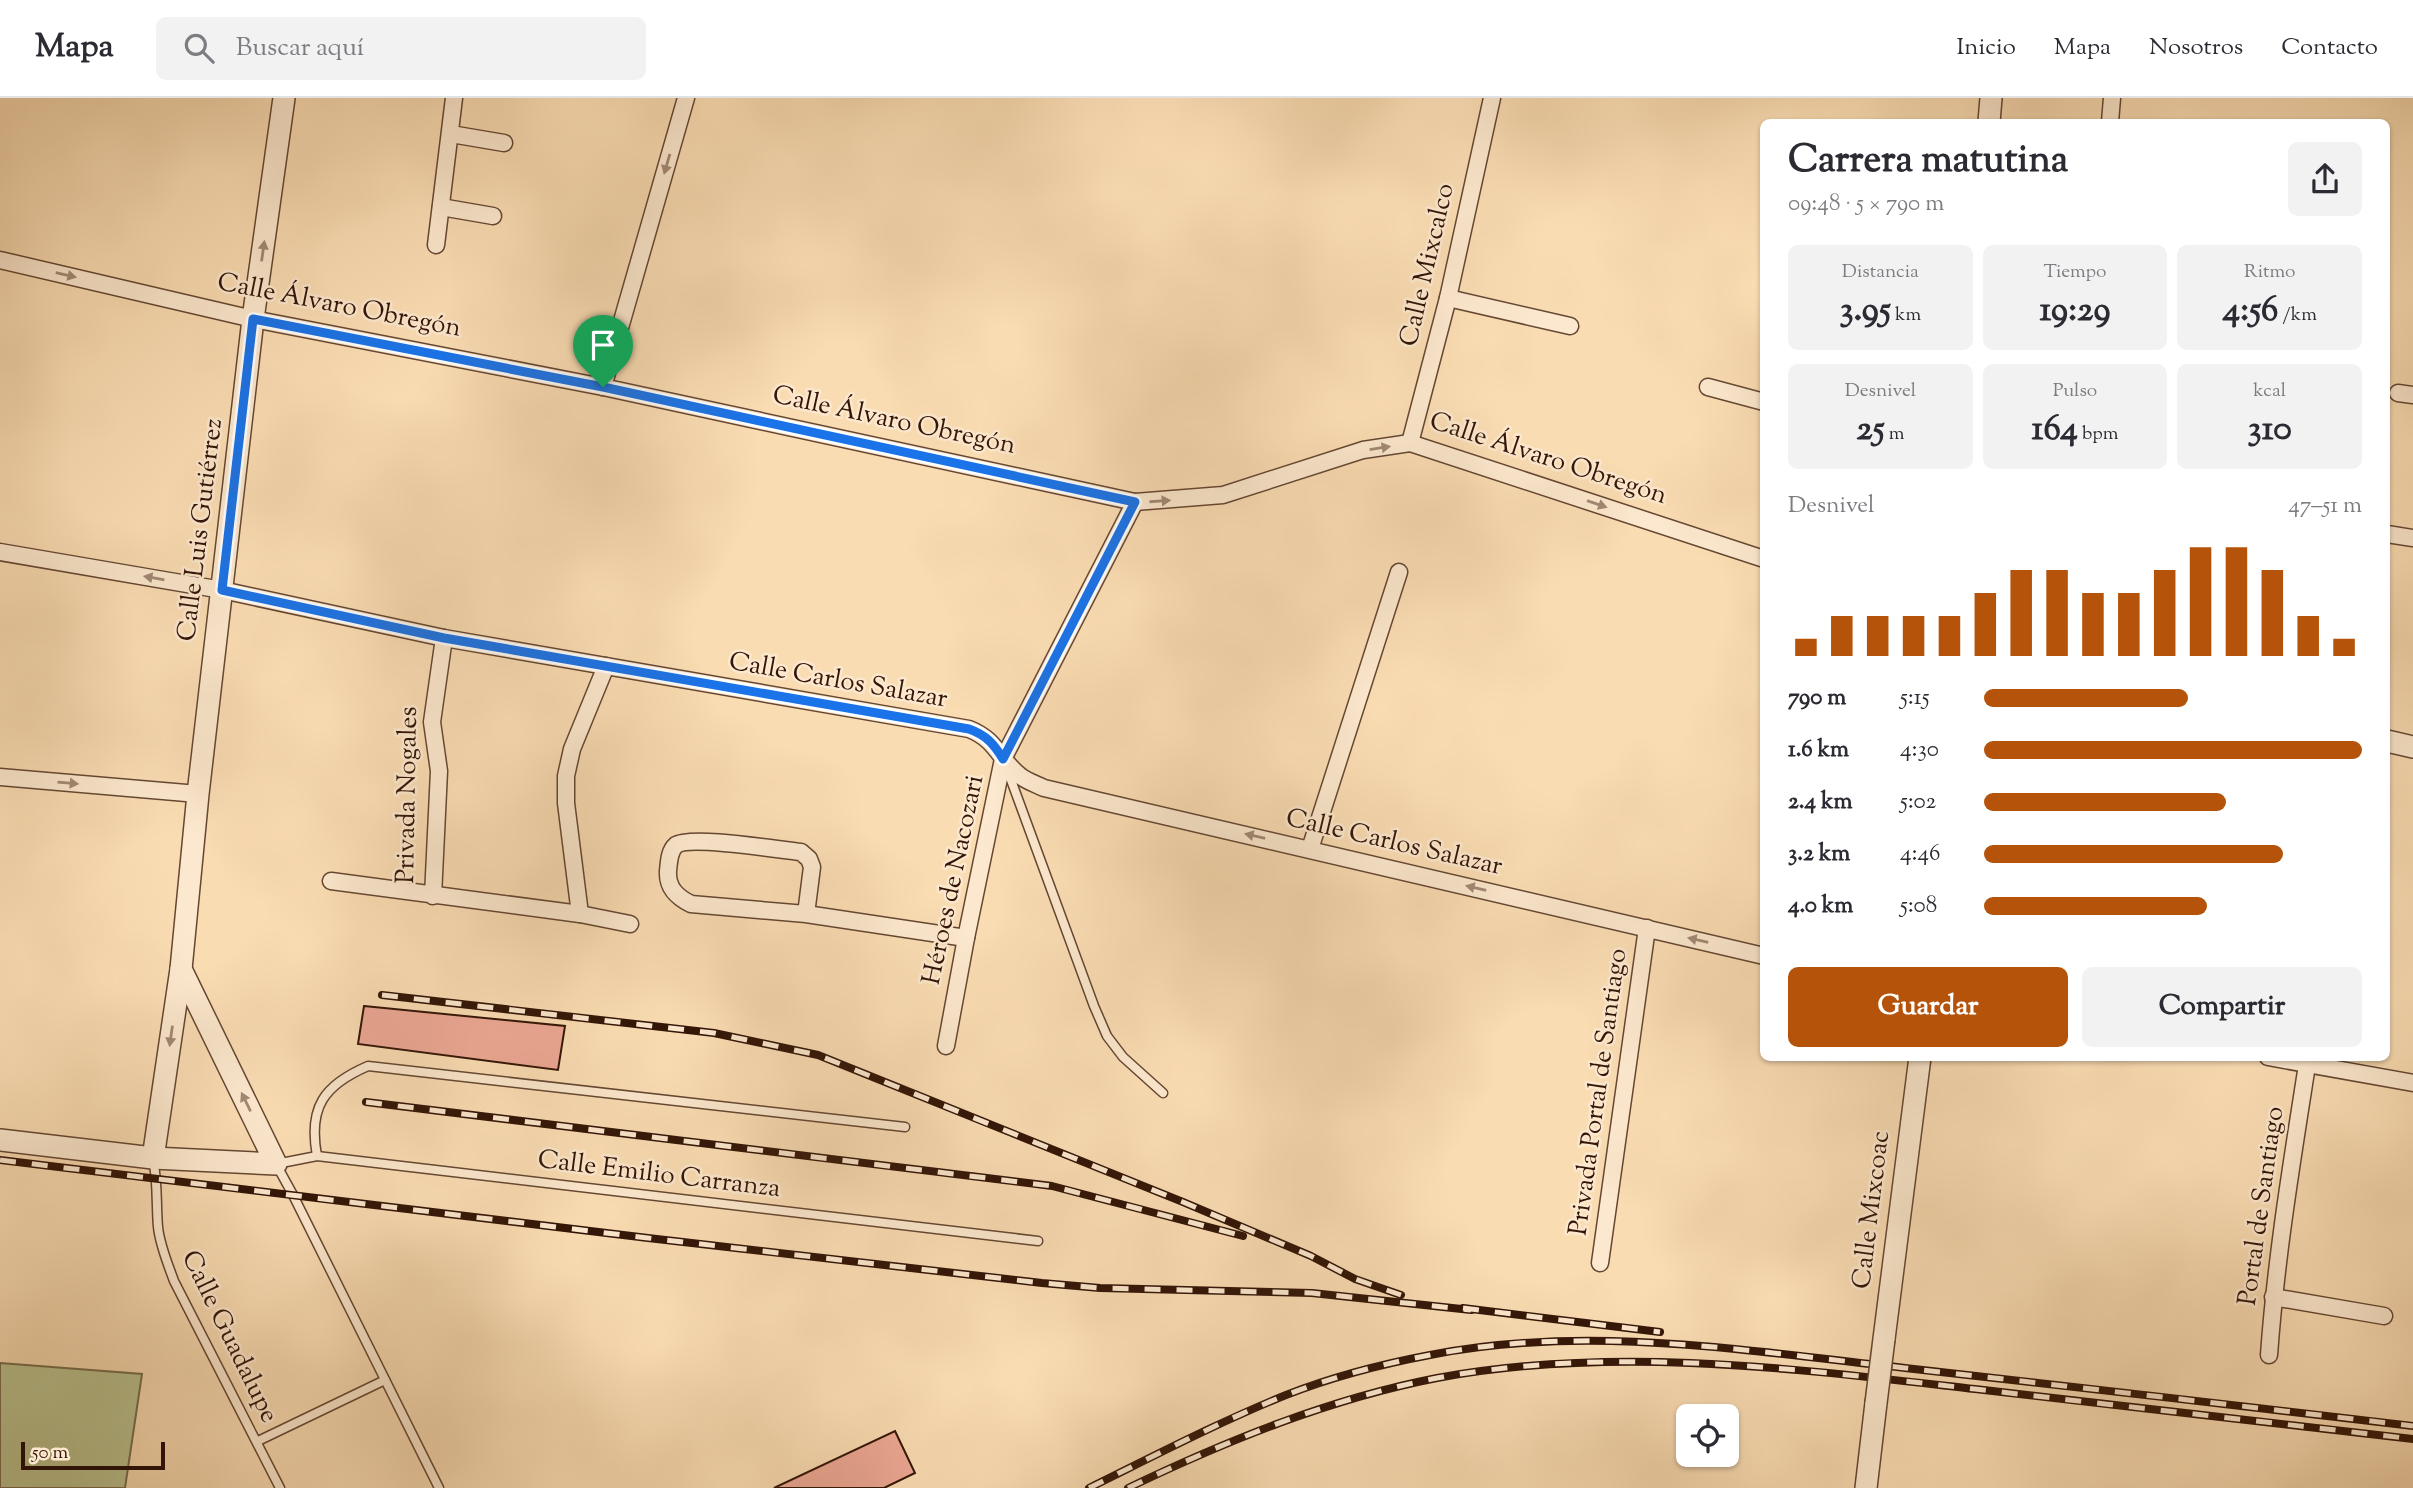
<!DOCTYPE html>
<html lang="es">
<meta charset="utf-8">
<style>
body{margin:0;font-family:"Sorts Mill Goudy",serif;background:#f2f2f3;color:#2b2b33;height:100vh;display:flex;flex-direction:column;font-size:26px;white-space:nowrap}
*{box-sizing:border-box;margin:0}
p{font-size:23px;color:#7c7c81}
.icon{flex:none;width:38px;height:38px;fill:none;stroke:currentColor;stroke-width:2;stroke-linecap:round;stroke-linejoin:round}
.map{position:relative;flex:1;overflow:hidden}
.panel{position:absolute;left:1760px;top:21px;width:630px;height:942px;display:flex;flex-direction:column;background:#fff;border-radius:10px;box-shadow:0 2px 5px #0004}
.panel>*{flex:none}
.buttons{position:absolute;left:1676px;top:1306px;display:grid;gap:14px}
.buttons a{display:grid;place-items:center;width:63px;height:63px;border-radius:10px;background:#fff;box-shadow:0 2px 5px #0004;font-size:35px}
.scale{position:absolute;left:21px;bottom:18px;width:144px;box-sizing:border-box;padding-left:7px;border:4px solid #331507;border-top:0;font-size:19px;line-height:24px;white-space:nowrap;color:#331507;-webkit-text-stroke:5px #fce8ce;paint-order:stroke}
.pin{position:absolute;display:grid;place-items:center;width:60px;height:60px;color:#fff;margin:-72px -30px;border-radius:50% 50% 50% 0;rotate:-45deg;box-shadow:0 0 7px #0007}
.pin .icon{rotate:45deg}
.round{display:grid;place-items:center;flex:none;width:74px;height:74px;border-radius:10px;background:#f2f2f3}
.summary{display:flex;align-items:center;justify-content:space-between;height:119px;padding:0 28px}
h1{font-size:38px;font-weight:700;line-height:52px}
.figures{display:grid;grid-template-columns:repeat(3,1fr);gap:10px;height:119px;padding:7px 28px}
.figures div{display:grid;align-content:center;border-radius:10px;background:#f2f2f3;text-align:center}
.figures b{font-size:35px;font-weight:700}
.figures small{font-size:19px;font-weight:400}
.figures p{font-size:19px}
.chart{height:196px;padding:14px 28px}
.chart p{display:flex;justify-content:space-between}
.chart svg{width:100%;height:126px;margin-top:7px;stroke:#b45309;stroke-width:6}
.primary-button{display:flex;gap:14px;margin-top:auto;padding:14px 28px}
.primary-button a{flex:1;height:80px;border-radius:10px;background:#b45309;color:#fff;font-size:28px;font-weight:700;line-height:80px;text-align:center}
.primary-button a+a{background:#f2f2f3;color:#2b2b33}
ul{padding:0 28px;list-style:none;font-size:23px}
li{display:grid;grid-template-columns:112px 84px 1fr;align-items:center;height:52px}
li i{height:18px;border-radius:9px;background:#b45309}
header{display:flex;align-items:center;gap:42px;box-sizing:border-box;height:98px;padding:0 35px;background:#fff;border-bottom:2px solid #e1e1e2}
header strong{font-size:33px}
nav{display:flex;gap:38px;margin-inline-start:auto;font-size:24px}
.search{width:490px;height:63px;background:#f2f2f3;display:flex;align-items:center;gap:18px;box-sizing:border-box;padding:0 24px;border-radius:10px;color:#7c7c81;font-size:26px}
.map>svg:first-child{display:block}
.green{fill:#b9c290;stroke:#766c4c;stroke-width:2}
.building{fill:#eda895;stroke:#331507;stroke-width:2}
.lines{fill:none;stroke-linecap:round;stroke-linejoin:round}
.service-casing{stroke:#654732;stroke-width:11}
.minor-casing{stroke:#654732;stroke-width:19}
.tertiary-casing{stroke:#654732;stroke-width:24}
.service{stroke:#fce8ce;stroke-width:8}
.minor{stroke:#fce8ce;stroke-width:16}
.tertiary{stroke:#fce8ce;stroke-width:21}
.rail-casing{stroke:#331507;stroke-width:8}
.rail{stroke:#fce8ce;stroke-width:5;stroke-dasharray:16;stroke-linecap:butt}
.tertiary-bridge-casing{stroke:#654732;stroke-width:24;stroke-linecap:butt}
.tertiary-bridge{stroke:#fce8ce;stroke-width:21}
.oneway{fill:#a28974}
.route-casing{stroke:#fff;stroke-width:14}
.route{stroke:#1a73e8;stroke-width:9}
.labels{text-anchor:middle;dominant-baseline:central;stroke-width:5;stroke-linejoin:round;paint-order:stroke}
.street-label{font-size:26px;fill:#331507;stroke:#fce8ce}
</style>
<header>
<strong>Mapa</strong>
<div class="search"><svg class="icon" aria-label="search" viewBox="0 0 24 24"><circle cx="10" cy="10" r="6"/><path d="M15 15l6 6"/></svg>Buscar aquí</div>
<nav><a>Inicio</a><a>Mapa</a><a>Nosotros</a><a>Contacto</a></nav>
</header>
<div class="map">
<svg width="2413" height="1390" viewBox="0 0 2413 1390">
<rect width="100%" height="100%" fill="#fadcb3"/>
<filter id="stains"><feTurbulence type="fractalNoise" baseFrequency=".00286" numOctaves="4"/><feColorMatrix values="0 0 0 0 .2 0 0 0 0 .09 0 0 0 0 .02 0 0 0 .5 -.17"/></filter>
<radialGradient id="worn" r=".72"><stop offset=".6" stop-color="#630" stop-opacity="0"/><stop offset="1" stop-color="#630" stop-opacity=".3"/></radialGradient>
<polygon class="green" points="0,1265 142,1276 125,1390 0,1390"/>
<g class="building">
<polygon points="364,908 565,928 558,972 358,946"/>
<polygon points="895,1333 915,1375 884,1390 774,1390"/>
</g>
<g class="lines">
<g class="service-casing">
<g id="service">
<polyline points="1007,671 1094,908 1107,938 1123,959 1163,995"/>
<path d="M 317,1058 C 308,1009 324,987 368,968 L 905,1029"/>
<path d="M 153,1061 C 158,1084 156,1106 158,1129 C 160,1148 168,1166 174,1183 L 280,1390"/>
<polyline points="258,1343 385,1282"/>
<polyline points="439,1390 293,1097 276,1066 317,1058 1038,1143"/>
</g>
</g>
<g class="minor-casing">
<g id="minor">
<polyline points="2110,24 2112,0"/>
<polyline points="451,36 504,45"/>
<polyline points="441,109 493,118"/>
<polyline points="436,147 454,0"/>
<polyline points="0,162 253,221 603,289 1135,404 1223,397 1363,352 1410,345 1764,461"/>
<polyline points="1448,200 1570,228"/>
<polyline points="603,289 686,0"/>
<polyline points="1708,289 1764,304"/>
<polyline points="2398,295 2413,297"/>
<polyline points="1410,345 1448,200 1492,0"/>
<polyline points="2387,436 2413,440"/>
<path d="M 0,454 L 222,492 L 444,540 L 969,631 C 997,642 998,660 1019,677 C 1026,683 1036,686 1044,690 L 1764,858"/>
<polyline points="0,679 198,696"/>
<polyline points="1310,751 1399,474"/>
<polyline points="331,783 580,816 630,826"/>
<polyline points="433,798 439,673 432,624 444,540"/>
<polyline points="580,816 566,705 566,678 572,651 606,568"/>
<path d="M 806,816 L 812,769 L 809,761 L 801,754 C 779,752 691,737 676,747 C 669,753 669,764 668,773 C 667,790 677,799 691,806 L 806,816 L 966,840"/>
<polyline points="946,948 966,840 1003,661 1135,404"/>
<polyline points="2268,959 2413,985"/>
<polyline points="1600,1165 1647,830"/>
<polyline points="2273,1199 2384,1218"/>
<path d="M 2269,1257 C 2276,1159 2292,1063 2307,967"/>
</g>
</g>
<g class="tertiary-casing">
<g id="tertiary">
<polyline points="1989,24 1991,0"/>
<polyline points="2387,643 2413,649"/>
<polyline points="0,1042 153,1060 276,1066 181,871"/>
<polyline points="153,1060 181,871 198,696 253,221 284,0"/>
<polyline points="1884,1241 1920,959"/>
<polyline points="1866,1390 1876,1305"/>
</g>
</g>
<use href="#service" class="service"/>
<use href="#minor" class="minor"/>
<use href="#tertiary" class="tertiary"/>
<g class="rail-casing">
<g id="rail">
<polyline points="382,897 714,935 818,957 1183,1104 1311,1158 1355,1181 1401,1197"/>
<polyline points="366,1004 1052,1088 1243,1138"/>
<polyline points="0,1062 648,1140 1042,1185 1100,1190 1312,1195 1471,1212"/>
<polyline points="1463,1210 1660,1234"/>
<path d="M 1089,1390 C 1154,1358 1219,1324 1286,1297 C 1332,1279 1382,1266 1430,1257 C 1586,1226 1749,1253 1905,1270 C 2074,1289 2244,1308 2413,1328"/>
<path d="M 1128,1390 C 1226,1343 1329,1301 1437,1280 C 1615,1247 1797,1271 1975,1291 C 2121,1308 2267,1324 2413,1341"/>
</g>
</g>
<use href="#rail" class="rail"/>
<g class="tertiary-bridge-casing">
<polyline id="tertiary-bridge" points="1876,1305 1884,1241"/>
</g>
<use href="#tertiary-bridge" class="tertiary-bridge"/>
</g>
<defs><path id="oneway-solid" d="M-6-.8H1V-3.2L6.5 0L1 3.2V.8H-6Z" transform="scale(1.75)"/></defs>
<g class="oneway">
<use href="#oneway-solid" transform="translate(667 66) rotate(106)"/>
<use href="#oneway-solid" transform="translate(263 153) rotate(-82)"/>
<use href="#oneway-solid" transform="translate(66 177) rotate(13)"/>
<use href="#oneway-solid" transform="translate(1380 350) rotate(-9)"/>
<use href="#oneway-solid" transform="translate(1160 403) rotate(-4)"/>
<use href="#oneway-solid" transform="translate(1597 406) rotate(19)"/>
<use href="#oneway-solid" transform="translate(154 480) rotate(-170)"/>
<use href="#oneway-solid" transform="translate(68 685) rotate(5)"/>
<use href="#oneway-solid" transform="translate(1255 738) rotate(-167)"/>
<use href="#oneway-solid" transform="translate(1476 790) rotate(-167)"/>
<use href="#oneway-solid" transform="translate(1698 842) rotate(-167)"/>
<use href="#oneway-solid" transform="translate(171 938) rotate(98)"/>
<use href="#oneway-solid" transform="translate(246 1004) rotate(-116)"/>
</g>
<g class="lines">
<g class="route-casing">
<path id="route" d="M 253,221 L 603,289 L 1135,404 L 1003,661 C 994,646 986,637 969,631 L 444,540 L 222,492 Z"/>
</g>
<use href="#route" class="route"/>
</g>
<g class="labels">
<g class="street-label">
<text transform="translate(1428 167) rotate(-77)">Calle Mixcalco</text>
<text transform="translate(339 208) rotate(11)">Calle Álvaro Obregón</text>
<text transform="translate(894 323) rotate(12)">Calle Álvaro Obregón</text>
<text transform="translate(1548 361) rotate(18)">Calle Álvaro Obregón</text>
<text transform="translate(201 432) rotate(-83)">Calle Luis Gutiérrez</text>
<text transform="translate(838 583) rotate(10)">Calle Carlos Salazar</text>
<text transform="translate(408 697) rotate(-89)">Privada Nogales</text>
<text transform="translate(1394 745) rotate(13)">Calle Carlos Salazar</text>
<text transform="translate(954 782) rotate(-78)">Héroes de Nacozari</text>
<text transform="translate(1599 994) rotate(-82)">Privada Portal de Santiago</text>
<text transform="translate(659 1077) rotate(7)">Calle Emilio Carranza</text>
<text transform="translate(2262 1108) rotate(-82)">Portal de Santiago</text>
<text transform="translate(1872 1112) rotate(-83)">Calle Mixcoac</text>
<text transform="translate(229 1239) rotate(64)">Calle Guadalupe</text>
</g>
</g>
<rect width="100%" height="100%" filter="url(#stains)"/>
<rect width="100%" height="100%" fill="url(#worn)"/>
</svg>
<div class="buttons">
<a><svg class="icon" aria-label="locate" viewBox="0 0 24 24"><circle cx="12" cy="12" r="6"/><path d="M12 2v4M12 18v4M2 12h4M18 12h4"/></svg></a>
</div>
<div class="scale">50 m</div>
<div class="pin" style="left:603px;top:289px;background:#1e9e55"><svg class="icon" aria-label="arrive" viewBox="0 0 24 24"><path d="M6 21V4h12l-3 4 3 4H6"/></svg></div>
<section class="panel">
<div class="summary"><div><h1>Carrera matutina</h1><p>09:48 · 5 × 790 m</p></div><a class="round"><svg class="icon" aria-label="share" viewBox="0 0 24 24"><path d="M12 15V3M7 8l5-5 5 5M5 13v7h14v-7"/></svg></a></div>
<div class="figures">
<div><p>Distancia</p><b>3.95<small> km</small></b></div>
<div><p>Tiempo</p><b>19:29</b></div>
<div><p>Ritmo</p><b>4:56<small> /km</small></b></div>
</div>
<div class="figures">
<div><p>Desnivel</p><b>25<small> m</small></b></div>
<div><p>Pulso</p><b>164<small> bpm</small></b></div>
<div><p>kcal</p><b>310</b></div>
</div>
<div class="chart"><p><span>Desnivel</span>47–51 m</p>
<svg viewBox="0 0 160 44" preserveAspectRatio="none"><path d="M5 44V38M15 44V30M25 44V30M35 44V30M45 44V30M55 44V22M65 44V14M75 44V14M85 44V22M95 44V22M105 44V14M115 44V6M125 44V6M135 44V14M145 44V30M155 44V38"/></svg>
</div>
<ul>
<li><b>790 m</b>5:15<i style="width:54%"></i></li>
<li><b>1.6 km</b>4:30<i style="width:100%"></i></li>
<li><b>2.4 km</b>5:02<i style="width:64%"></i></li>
<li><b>3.2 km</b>4:46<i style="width:79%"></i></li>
<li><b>4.0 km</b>5:08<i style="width:59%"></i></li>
</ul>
<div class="primary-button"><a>Guardar</a><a>Compartir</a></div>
</section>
</div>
